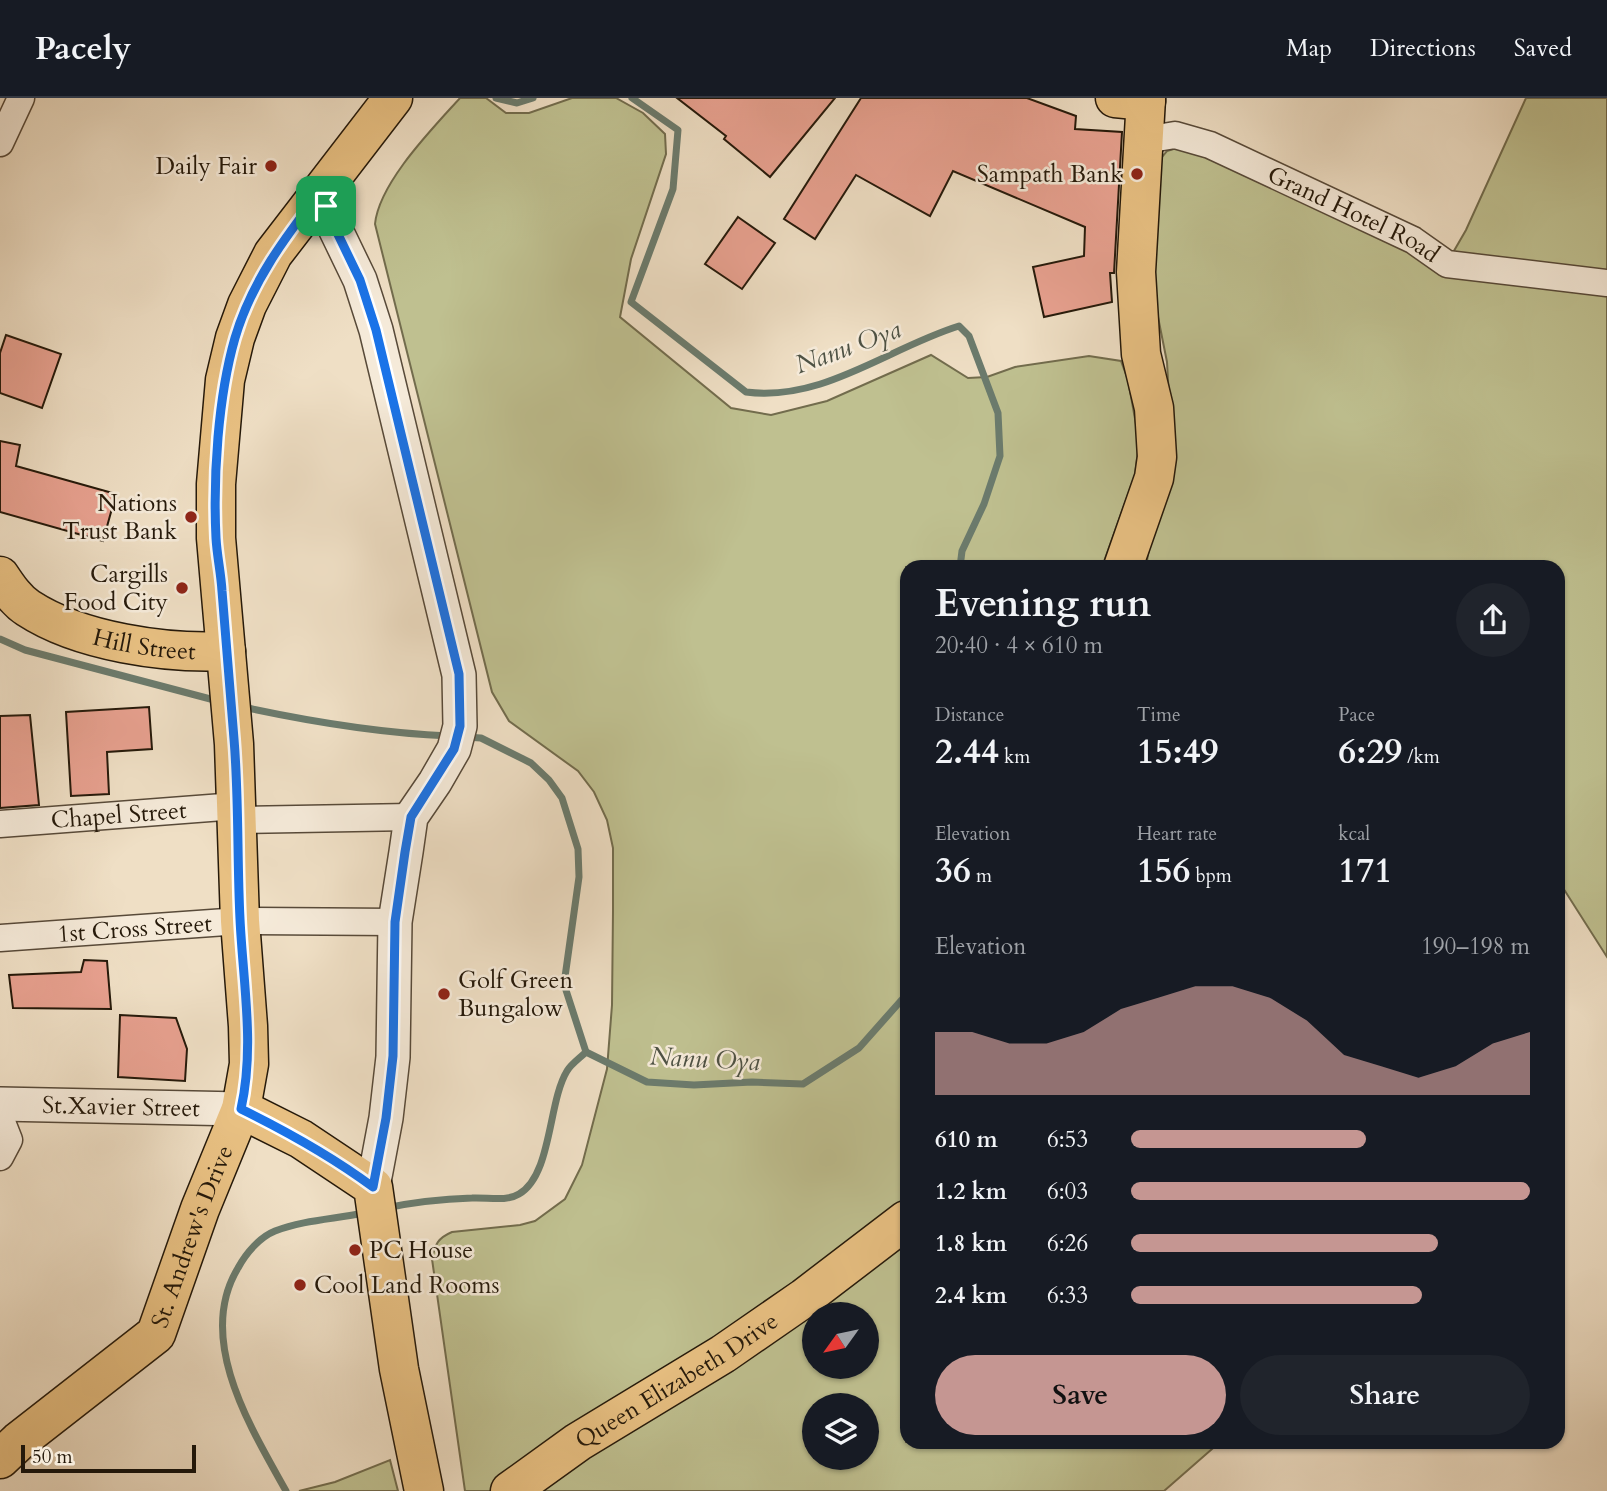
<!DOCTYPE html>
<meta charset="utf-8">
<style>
body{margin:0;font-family:Cardo,serif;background:#20242c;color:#f1f3f6;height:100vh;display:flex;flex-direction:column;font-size:26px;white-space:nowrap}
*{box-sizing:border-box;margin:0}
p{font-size:23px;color:#9ea1a6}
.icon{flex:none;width:38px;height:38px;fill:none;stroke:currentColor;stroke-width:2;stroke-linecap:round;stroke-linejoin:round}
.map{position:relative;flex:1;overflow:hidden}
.panel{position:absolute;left:900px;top:462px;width:665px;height:889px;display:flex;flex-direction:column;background:#171b24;border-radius:21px;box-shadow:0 2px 5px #0004}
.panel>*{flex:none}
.needle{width:46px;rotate:237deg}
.tools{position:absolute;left:802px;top:1204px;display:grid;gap:14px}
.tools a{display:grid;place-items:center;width:77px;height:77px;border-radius:50%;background:#171b24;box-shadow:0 2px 5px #0004;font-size:35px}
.scale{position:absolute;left:21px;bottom:18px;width:175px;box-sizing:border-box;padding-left:7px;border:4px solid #25190a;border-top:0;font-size:19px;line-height:24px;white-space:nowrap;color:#25190a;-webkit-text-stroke:5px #f5ead9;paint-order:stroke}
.pin{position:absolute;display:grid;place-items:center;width:60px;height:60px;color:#fff;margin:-30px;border-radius:14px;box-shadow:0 4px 10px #0006}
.round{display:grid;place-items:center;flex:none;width:74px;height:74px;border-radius:37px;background:#20242c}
.overview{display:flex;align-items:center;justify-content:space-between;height:119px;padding:0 35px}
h1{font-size:38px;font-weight:700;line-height:52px}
.metrics{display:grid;grid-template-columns:repeat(3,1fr);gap:10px;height:119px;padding:7px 35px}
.metrics div{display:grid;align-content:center}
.metrics b{font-size:35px;font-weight:700}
.metrics small{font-size:19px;font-weight:400}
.metrics p{font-size:19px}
.chart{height:196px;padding:14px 35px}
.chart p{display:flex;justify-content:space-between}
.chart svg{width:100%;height:126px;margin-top:7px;fill:#c59692;opacity:.7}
.cta{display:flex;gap:14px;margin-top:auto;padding:14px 35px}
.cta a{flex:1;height:80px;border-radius:42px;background:#c59692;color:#111;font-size:28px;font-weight:700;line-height:80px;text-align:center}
.cta a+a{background:#20242c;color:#f1f3f6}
ul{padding:0 35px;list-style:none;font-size:23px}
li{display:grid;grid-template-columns:112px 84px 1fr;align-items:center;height:52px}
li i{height:18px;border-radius:9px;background:#c59692}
header{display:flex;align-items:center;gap:42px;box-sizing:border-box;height:98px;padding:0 35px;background:#171b24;border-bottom:2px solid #363941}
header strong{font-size:33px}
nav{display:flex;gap:38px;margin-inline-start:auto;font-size:24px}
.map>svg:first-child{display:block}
.green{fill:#bfc090;stroke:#726c4d;stroke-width:2;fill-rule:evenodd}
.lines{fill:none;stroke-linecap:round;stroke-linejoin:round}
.stream{stroke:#6b7b6d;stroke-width:7}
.building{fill:#e8a190;stroke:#25190a;stroke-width:2}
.minor-casing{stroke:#584a39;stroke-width:29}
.tertiary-casing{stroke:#584a39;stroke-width:36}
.primary-casing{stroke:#25190a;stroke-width:41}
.trunk-casing{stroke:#25190a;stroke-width:41}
.minor{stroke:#f5ead9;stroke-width:26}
.tertiary{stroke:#f5ead9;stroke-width:33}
.primary{stroke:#e8c082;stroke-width:38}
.trunk{stroke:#e8c082;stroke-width:38}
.route-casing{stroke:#fff;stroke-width:14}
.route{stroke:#1a73e8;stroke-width:9}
.poi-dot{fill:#8f2418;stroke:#f5ead9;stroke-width:2.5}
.labels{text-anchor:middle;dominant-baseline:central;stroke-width:5;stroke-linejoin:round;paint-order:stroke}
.poi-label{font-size:24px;fill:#25190a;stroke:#f5ead9;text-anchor:end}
.street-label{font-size:24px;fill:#25190a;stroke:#f5ead9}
.water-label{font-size:26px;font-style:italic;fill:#4e5244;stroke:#f5ead9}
</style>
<header>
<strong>Pacely</strong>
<nav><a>Map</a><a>Directions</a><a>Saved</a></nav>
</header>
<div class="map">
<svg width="1607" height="1393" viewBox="0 0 1607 1393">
<rect width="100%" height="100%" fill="#efdfc5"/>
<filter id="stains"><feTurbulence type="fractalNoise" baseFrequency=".00286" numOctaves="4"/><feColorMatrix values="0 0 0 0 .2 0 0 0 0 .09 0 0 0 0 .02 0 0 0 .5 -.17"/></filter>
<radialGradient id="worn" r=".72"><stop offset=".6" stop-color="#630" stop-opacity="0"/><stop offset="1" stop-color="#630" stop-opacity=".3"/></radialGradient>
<g class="green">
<path d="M 460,0 L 486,0 L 506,15 L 529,15 L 572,0 L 616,0 L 643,15 L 665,36 L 666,56 L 631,161 L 620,219 L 731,310 L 771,317 L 827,303 L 931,257 L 968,280 L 987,279 L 1015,269 L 1089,258 L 1121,263 L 1128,282 L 1139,343 L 1135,377 L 1102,469 L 906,469 L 906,1344 L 1220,1344 L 1164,1393 L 465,1393 L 432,1161 C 435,1146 438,1140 452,1134 L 520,1127 L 535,1123 L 565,1101 L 582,1067 L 607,971 L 612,907 L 613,813 L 613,750 L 607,722 L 594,694 L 578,673 L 509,623 L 492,594 L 375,126 C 379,85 432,31 460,0 ZM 814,1216 L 866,1216 L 866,1269 L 814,1269 ZM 814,1307 L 866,1307 L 866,1360 L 814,1360 Z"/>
<polygon points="1526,0 1607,0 1607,859 1558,782 1558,469 1146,469 1170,319 1167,264 1154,199 1155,105 1161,60 1167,53 1180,49 1451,158 1466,132"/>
<polygon points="390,1362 398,1393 299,1393 335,1384"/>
</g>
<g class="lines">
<g class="stream">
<polyline points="496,0 517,5 533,0"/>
<path d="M 632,0 L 678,32 L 673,91 L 631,204 L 746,294 C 823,304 888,250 959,228 L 969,238 L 998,315 L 1000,358 L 984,406 L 962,453 L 960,469"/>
<polyline points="0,541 25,552 218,603"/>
<path d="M 243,609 C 312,624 379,635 449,638"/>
<polyline points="465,639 481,640 531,665 549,682 562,700 578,751 579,779 564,886 586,954"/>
<polyline points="586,954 647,984 694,987 752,984 803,986 859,950 906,897"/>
<path d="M 386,1110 C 414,1104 443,1101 472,1100 C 487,1099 506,1104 519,1096 C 552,1077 548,1004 567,973 C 571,966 580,960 586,954"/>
<path d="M 286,1393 C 251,1330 195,1241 238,1170 C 246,1155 260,1139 275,1133 C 303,1122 335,1121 364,1115"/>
</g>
</g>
<g class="building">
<polygon points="677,0 835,0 770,79 724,41 726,38"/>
<polygon points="861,0 1027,0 1076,18 1075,31 1122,34 1114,175 1110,175 1112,204 1044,219 1033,169 1084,158 1085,129 953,73 930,118 856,77 815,141 784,121"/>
<polygon points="738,119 775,145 742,191 705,166"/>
<polygon points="6,237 61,256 42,310 0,295 0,255"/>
<polygon points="0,343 20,347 16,368 116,396 103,443 0,414"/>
<polygon points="149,609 152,651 107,654 109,696 71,698 66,614"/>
<polygon points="30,617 39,707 0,710 0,618"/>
<polygon points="84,862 107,863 111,911 13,910 9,877 81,874"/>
<polygon points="120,917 176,920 187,951 185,983 118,979"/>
</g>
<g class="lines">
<g class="minor-casing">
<g id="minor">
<path id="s1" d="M 1145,42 L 1175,37 L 1210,47 L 1413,142 L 1447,166 L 1607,185"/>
<polyline points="0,45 21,0"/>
<polyline points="236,722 411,719"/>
<path id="s2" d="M 0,726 L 236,708"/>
<path id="s3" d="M 0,840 L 240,823 L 395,824"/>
<polyline points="0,1019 9,1042 0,1059"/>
</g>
</g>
<g class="tertiary-casing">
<g id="tertiary">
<polyline points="323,90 332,124 360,182 376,232 459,577 460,628 454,651 435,684 411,719 406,754 395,824 393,959 386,1020 373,1089"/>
<path id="s4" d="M 0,1006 L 241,1011"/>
</g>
</g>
<g class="primary-casing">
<g id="primary">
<polyline points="1115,0 1146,3"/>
<path id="s5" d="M 0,478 C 8,490 16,502 28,510 C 80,544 166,556 226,553"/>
<polyline points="241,1011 301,1041 373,1089 399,1271 424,1393"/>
<path id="s6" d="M 0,1361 L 19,1343 L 156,1236 L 200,1111 L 241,1011 L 249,966 L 248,928 L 240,823 L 234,646 L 216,440 L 216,386 L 225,282 L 235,240 L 247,207 L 273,156 L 393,0"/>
</g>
</g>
<g class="trunk-casing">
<g id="trunk">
<polyline points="1123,469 1154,380 1157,359 1154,310 1141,256 1136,174 1146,0"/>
<path id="s7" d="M 510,1393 L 578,1344 L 723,1256 L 804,1200 L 906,1122"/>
</g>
</g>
<use href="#minor" class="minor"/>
<use href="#tertiary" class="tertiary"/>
<use href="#primary" class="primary"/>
<use href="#trunk" class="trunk"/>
</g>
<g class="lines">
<g class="route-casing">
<path id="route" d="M 323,90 L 332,124 L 360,182 L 376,232 L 459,576 L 460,628 L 454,651 L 411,719 L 405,754 L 395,824 L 393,958 L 386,1020 L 373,1089 C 331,1058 288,1034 241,1011 C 255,948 243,885 240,821 C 237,761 239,701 234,641 C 230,591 226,542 222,493 C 221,475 217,458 216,440 C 213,379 218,299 235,240 C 252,182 287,137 323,90 Z"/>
</g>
<use href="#route" class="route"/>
</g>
<g class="poi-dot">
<circle cx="271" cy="68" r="7"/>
<circle cx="1137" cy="76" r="7"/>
<circle cx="191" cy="419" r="7"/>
<circle cx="182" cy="490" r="7"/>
<circle cx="444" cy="896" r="7"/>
<circle cx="355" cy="1152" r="7"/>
<circle cx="300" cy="1187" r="7"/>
</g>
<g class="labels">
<g class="poi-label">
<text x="257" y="68">Daily Fair</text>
<text x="1123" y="76">Sampath Bank</text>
<text x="177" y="405">Nations<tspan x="177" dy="28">Trust Bank</tspan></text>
<text x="168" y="476">Cargills<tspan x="168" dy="28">Food City</tspan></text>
<text x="458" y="882" text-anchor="start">Golf Green<tspan x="458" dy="28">Bungalow</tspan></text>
<text x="369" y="1152" text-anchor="start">PC House</text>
<text x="314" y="1187" text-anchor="start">Cool Land Rooms</text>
</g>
<g class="street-label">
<text stroke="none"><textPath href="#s1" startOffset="226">Grand Hotel Road</textPath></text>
<text stroke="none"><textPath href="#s5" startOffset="166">Hill Street</textPath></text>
<text stroke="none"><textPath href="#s2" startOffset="119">Chapel Street</textPath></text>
<text stroke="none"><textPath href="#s3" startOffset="135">1st Cross Street</textPath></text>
<text stroke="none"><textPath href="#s4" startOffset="121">St.Xavier Street</textPath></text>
<text stroke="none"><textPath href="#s6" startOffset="304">St. Andrew's Drive</textPath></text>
<text stroke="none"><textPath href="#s7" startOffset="200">Queen Elizabeth Drive</textPath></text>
</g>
<g class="water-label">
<text transform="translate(848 249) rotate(-20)">Nanu Oya</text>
<text transform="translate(705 961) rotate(3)">Nanu Oya</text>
</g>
</g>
<rect width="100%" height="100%" filter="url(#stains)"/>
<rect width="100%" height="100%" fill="url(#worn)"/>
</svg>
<div class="tools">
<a><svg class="needle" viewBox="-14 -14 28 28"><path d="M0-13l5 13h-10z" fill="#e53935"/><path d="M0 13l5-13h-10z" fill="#9ea1a6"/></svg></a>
<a><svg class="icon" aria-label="layers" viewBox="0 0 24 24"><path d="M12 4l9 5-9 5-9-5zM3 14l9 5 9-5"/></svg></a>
</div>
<div class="scale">50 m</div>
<div class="pin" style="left:326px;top:108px;background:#1e9e55"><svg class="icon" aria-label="arrive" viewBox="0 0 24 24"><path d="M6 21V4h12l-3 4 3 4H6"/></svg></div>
<section class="panel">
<div class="overview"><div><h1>Evening run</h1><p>20:40 · 4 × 610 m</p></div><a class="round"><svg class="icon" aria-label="share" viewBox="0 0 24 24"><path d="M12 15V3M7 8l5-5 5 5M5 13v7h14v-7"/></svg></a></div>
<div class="metrics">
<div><p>Distance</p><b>2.44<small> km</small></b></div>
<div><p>Time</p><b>15:49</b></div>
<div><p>Pace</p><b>6:29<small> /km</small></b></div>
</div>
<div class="metrics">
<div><p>Elevation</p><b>36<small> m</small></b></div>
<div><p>Heart rate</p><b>156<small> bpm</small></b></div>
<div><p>kcal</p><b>171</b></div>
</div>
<div class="chart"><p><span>Elevation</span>190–198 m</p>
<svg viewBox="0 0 160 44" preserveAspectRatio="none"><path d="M0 44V22L10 22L20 26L30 26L40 22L50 14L60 10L70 6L80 6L90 10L100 18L110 30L120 34L130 38L140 34L150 26L160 22V44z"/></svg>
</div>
<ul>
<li><b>610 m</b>6:53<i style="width:59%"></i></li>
<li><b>1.2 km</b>6:03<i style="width:100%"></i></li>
<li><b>1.8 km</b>6:26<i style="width:77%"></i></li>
<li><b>2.4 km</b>6:33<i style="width:73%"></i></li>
</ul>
<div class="cta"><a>Save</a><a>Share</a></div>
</section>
</div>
